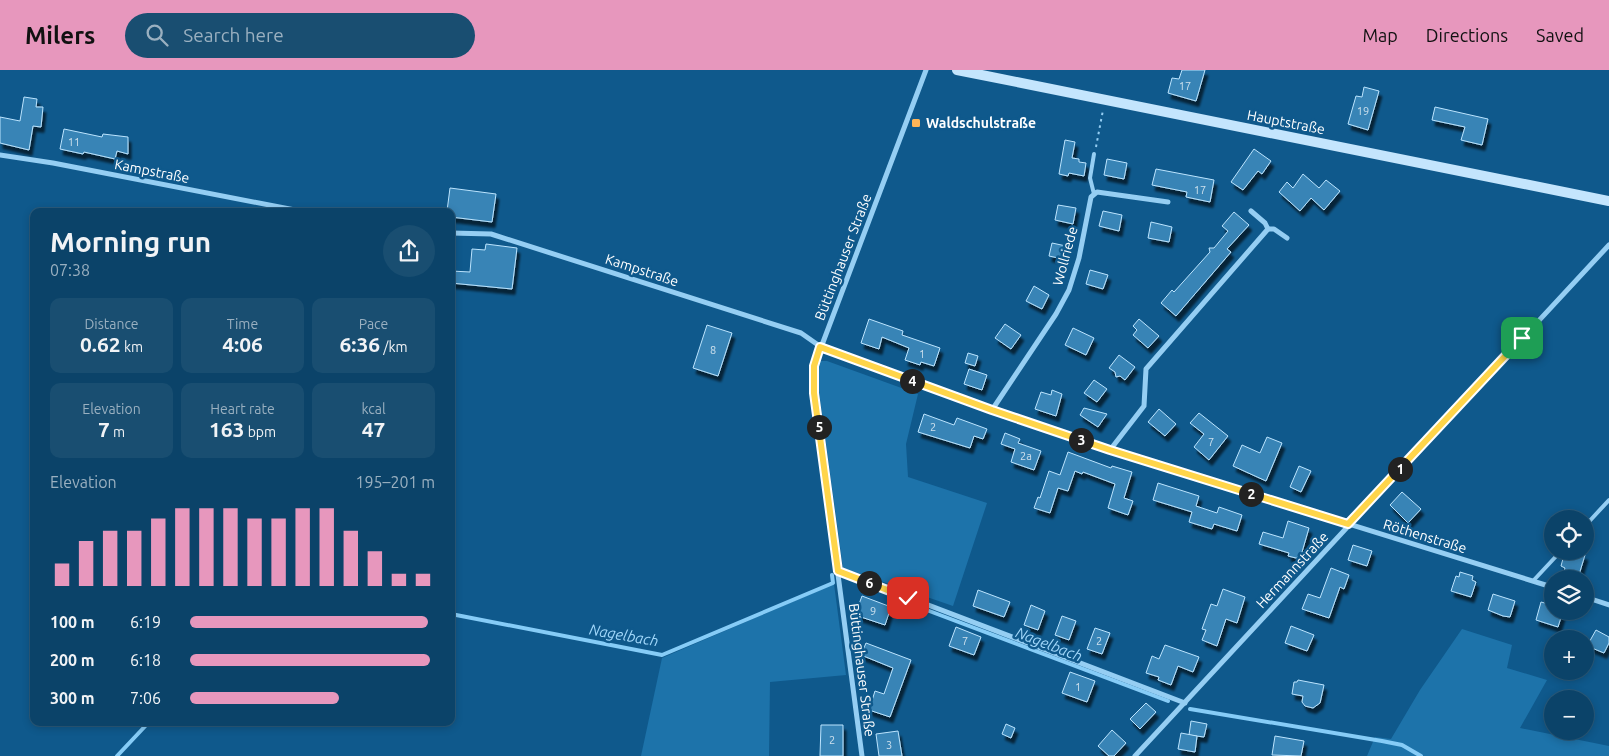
<!DOCTYPE html>
<meta charset="utf-8">
<style>
body{margin:0;font-family:Ubuntu,sans-serif;background:#194e71;color:#f1f3f6;height:100vh;display:flex;flex-direction:column;font-size:19px;white-space:nowrap}
*{box-sizing:border-box;margin:0}
p{font-size:16px;color:#9ab0c0}
.icon{flex:none;width:28px;height:28px;fill:none;stroke:currentColor;stroke-width:2;stroke-linecap:round;stroke-linejoin:round}
.map{position:relative;flex:1;overflow:hidden}
.details{position:absolute;left:30px;top:138px;width:425px;height:518px;display:flex;flex-direction:column;background:#0b4369;border-radius:10px;box-shadow:0 2px 8px #0003,0 0 0 1px #2b5c7d}
.details>*{flex:none}
.buttons{position:absolute;left:1544px;top:440px;display:grid;gap:10px}
.buttons a{display:grid;place-items:center;width:50px;height:50px;border-radius:50%;background:#0b4369;box-shadow:0 2px 8px #0003,0 0 0 1px #2b5c7d;font-size:25px}
.pin{position:absolute;display:grid;place-items:center;width:42px;height:42px;color:#fff;margin:-21px;border-radius:10px;box-shadow:0 2px 8px #0006}
.km{position:absolute;width:25px;height:25px;margin:-12px;border-radius:50%;background:#222;color:#fff;font-size:14px;line-height:25px;text-align:center}
.round{display:grid;place-items:center;flex:none;width:52px;height:52px;border-radius:26px;background:#194e71}
.headline{display:flex;align-items:center;justify-content:space-between;height:85px;padding:0 20px}
h1{font-size:28px;font-weight:700;line-height:38px}
.metrics{display:grid;grid-template-columns:repeat(3,1fr);gap:8px;height:85px;padding:5px 20px}
.metrics div{display:grid;align-content:center;border-radius:10px;background:#194e71;text-align:center}
.metrics b{font-size:21px;font-weight:700}
.metrics small{font-size:14px;font-weight:400}
.metrics p{font-size:14px}
.chart{height:140px;padding:10px 20px}
.chart p{display:flex;justify-content:space-between}
.chart svg{width:100%;height:90px;margin-top:5px;stroke:#e797bd;stroke-width:6}
ul{padding:0 20px;list-style:none;font-size:16px}
li{display:grid;grid-template-columns:80px 60px 1fr;align-items:center;height:38px}
li i{height:12px;border-radius:6px;background:#e797bd}
header{display:flex;align-items:center;gap:30px;box-sizing:border-box;height:70px;padding:0 25px;background:#e797bd;color:#111}
header strong{font-size:24px}
nav{display:flex;gap:28px;margin-inline-start:auto;font-size:18px}
.search{width:350px;height:45px;background:#194e71;display:flex;align-items:center;gap:12px;box-sizing:border-box;padding:0 18px;border-radius:28px;color:#9ab0c0;font-size:19px}
.map>svg:first-child{display:block}
.grass{fill:#1d73aa}
.lines{fill:none;stroke-linecap:round;stroke-linejoin:round}
.stream{stroke:#86ccf7;stroke-width:4}
.building{fill:#3784b6;stroke:#bce4fe;filter:url(#shadow)}
.path{stroke:#95cef3;stroke-width:2;stroke-dasharray:2.5 4;stroke-linecap:butt}
.service{stroke:#95cef3;stroke-width:4}
.minor{stroke:#95cef3;stroke-width:5}
.secondary{stroke:#c4e5fd;stroke-width:10}
.route-casing{stroke:#fff;stroke-width:10}
.route{stroke:#ffd54a;stroke-width:6}
.poi-dot{fill:#ffb557;stroke:#0f598c;stroke-width:2}
.labels{text-anchor:middle;dominant-baseline:central;stroke-width:5;stroke-linejoin:round;paint-order:stroke}
.number-label{font-size:11px;fill:#cde0ed}
.street-label{font-size:14px;fill:#fff;stroke:#0f598c}
.poi-label{font-size:14px;font-weight:bold;fill:#fff;stroke:#0f598c;text-anchor:start}
.water-label{font-size:15px;font-style:italic;fill:#a1d7fa;stroke:#0f598c}
</style>
<header>
<strong>Milers</strong>
<div class="search"><svg class="icon" aria-label="search" viewBox="0 0 24 24"><circle cx="10" cy="10" r="6"/><path d="M15 15l6 6"/></svg>Search here</div>
<nav><a>Map</a><a>Directions</a><a>Saved</a></nav>
</header>
<div class="map">
<svg width="1609" height="686" viewBox="0 0 1609 686">
<defs>
<filter id="shadow"><feDropShadow dx="3" dy="5.5" stdDeviation="1" flood-color="#0009"/></filter>
</defs>
<rect width="100%" height="100%" fill="#0f598c"/>
<g class="grass">
<polygon points="820,291 827,291 918,324 906,374 908,407 987,433 953,536 843,498 817,307"/>
<polygon points="834,514 846,605 770,612 769,686 641,686 662,588"/>
<polygon points="1462,559 1512,575 1507,598 1547,610 1520,658 1609,676 1609,686 1367,686 1375,667 1391,669 1420,620"/>
</g>
<g class="lines">
<g class="stream">
<polyline points="924,539 1168,631"/>
<polyline points="451,544 662,585 833,513 832,505"/>
<polyline points="1190,639 1382,671 1402,675 1421,686"/>
<polyline points="117,686 150,651"/>
</g>
</g>
<g class="building">
<polygon points="1182,0 1205,0 1196,31 1168,23 1172,8 1179,9"/>
<polygon points="1364,17 1379,21 1368,60 1348,54 1356,26 1362,27"/>
<polygon points="24,27 37,29 36,37 43,37 41,57 33,56 29,80 0,73 0,47 20,51"/>
<polygon points="1435,37 1488,49 1482,75 1461,70 1465,57 1432,50"/>
<polygon points="64,59 102,67 103,64 128,67 128,84 117,81 115,89 84,82 83,84 60,79"/>
<polygon points="1065,70 1075,72 1072,88 1079,89 1079,92 1086,93 1084,106 1069,103 1068,106 1059,104"/>
<polygon points="1254,79 1271,91 1262,104 1258,101 1243,120 1231,112"/>
<polygon points="1107,89 1127,93 1124,109 1104,105"/>
<polygon points="1156,99 1214,110 1210,132 1186,127 1187,122 1152,115"/>
<polygon points="1303,104 1319,118 1326,110 1340,121 1324,140 1311,128 1300,141 1279,122 1287,112 1293,118"/>
<polygon points="450,118 496,124 492,152 451,147 451,141 447,141"/>
<polygon points="1058,135 1076,138 1073,154 1055,150"/>
<polygon points="1103,141 1122,145 1119,161 1099,156"/>
<polygon points="1234,142 1249,155 1227,179 1231,182 1176,246 1161,233 1172,220 1174,222 1210,182 1209,178 1214,178 1228,161 1222,156"/>
<polygon points="1151,152 1172,157 1169,172 1148,168"/>
<polygon points="1052,173 1066,176 1063,189 1049,186"/>
<polygon points="486,174 517,178 512,219 451,213 451,201 470,202 472,179 485,180"/>
<polygon points="1090,200 1108,205 1103,219 1086,214"/>
<polygon points="1034,216 1049,225 1042,239 1026,231"/>
<polygon points="869,249 903,261 902,265 940,278 934,296 921,292 920,295 905,290 909,278 882,267 879,279 861,273"/>
<polygon points="1139,249 1159,266 1148,278 1133,265 1137,260 1133,256"/>
<polygon points="1005,254 1021,265 1011,279 995,268"/>
<polygon points="707,255 732,263 718,306 693,298"/>
<polygon points="1073,258 1094,268 1086,285 1065,275"/>
<polygon points="968,283 978,286 975,296 965,293"/>
<polygon points="1119,285 1135,297 1125,310 1120,306 1116,307 1115,302 1109,298"/>
<polygon points="969,299 987,305 982,320 964,314"/>
<polygon points="1094,310 1107,319 1097,332 1084,323"/>
<polygon points="1052,320 1062,324 1056,346 1035,339 1041,322 1051,325"/>
<polygon points="1084,338 1107,344 1098,357 1080,345"/>
<polygon points="1159,339 1176,354 1165,366 1148,352"/>
<polygon points="1199,343 1228,366 1209,390 1194,377 1204,364 1190,353"/>
<polygon points="924,344 954,355 957,348 987,359 983,369 974,366 970,378 918,362"/>
<polygon points="1005,363 1020,369 1018,373 1041,381 1034,400 1011,392 1015,379 1001,374"/>
<polygon points="1267,367 1282,373 1266,411 1233,396 1242,375 1260,383"/>
<polygon points="1068,382 1111,398 1112,396 1132,402 1124,428 1133,431 1128,445 1108,438 1115,414 1083,402 1082,404 1075,401 1068,421 1058,418 1050,443 1034,438 1038,427 1040,428 1049,401 1060,405"/>
<polygon points="1299,396 1311,401 1301,422 1290,417"/>
<polygon points="1158,413 1199,426 1196,436 1217,443 1219,437 1242,445 1237,461 1214,454 1212,459 1189,452 1192,442 1153,430"/>
<polygon points="1402,422 1421,439 1408,453 1390,435"/>
<polygon points="1288,451 1309,458 1300,489 1288,486 1289,483 1259,474 1263,462 1283,468"/>
<polygon points="1353,475 1372,481 1367,496 1348,490"/>
<polygon points="1569,481 1585,485 1578,508 1563,504 1565,498 1561,496 1564,485 1567,486"/>
<polygon points="1331,498 1349,505 1344,519 1340,517 1329,548 1302,539 1308,524 1320,528"/>
<polygon points="1460,502 1473,506 1472,510 1476,512 1471,527 1451,521 1456,506 1459,507"/>
<polygon points="1223,519 1245,527 1237,553 1226,549 1217,576 1202,570 1206,560 1202,559 1211,534 1217,536"/>
<polygon points="978,520 1010,532 1004,547 973,536"/>
<polygon points="1493,524 1515,531 1510,547 1503,546 1488,540"/>
<polygon points="862,526 891,537 885,555 855,545"/>
<polygon points="1541,532 1552,535 1552,541 1563,541 1558,557 1536,550"/>
<polygon points="1031,535 1045,541 1038,560 1024,555"/>
<polygon points="1062,546 1076,551 1069,570 1055,565"/>
<polygon points="1291,556 1314,565 1307,581 1285,573"/>
<polygon points="956,557 981,567 974,585 949,576"/>
<polygon points="1095,558 1110,563 1102,584 1087,579"/>
<polygon points="1596,560 1609,567 1609,573 1604,583 1587,576"/>
<polygon points="866,573 911,590 890,647 869,640 875,621 884,624 893,598 861,585"/>
<polygon points="1165,575 1199,587 1193,602 1178,596 1171,615 1158,610 1159,607 1146,603 1152,586 1159,589"/>
<polygon points="1070,602 1095,611 1087,632 1062,623"/>
<polygon points="1298,610 1324,615 1320,633 1313,638 1305,636 1302,632 1303,626 1292,624 1294,612 1297,612"/>
<polygon points="1146,633 1156,642 1140,659 1130,649"/>
<polygon points="1191,651 1207,654 1204,667 1189,665"/>
<polygon points="1006,654 1015,658 1011,668 1002,664"/>
<polygon points="821,655 843,655 843,686 820,686"/>
<polygon points="1112,660 1126,673 1114,686 1109,686 1098,676"/>
<polygon points="898,661 902,686 879,686 876,664"/>
<polygon points="1181,663 1197,666 1195,682 1178,679"/>
<polygon points="1275,666 1304,671 1301,686 1272,685"/>
</g>
<g class="lines">
<polyline class="path" points="1096,77 1103,40"/>
<g class="service">
<polyline points="1094,124 1090,108 1094,84"/>
<polyline points="1585,456 1609,430"/>
<polyline points="1533,511 1561,481"/>
</g>
<g class="minor">
<polyline points="0,85 53,93 300,141"/>
<polyline points="1268,159 1274,159 1287,168"/>
<polyline points="451,163 491,164 801,263 821,277 992,340 1110,380 1552,517"/>
<polyline points="992,340 1056,244 1069,220 1079,188 1091,127 1097,122 1168,132"/>
<polyline points="1110,380 1144,336 1146,299 1268,159 1265,153 1251,141"/>
<polyline points="839,501 1185,633"/>
<polyline points="1585,527 1609,535"/>
<polyline points="862,686 814,323 814,296 926,0"/>
<polyline points="1135,686 1609,175"/>
</g>
<polyline class="secondary" points="957,0 1609,131"/>
</g>
<g class="lines">
<g class="route-casing">
<polyline id="route" points="908,528 838,501 814,323 814,296 820,277 992,340 1110,380 1348,454 1522,268"/>
</g>
<use href="#route" class="route"/>
</g>
<rect class="poi-dot" x="911" y="48" width="10" height="10" rx="2.5"/>
<g class="labels">
<g class="number-label">
<text x="1185" y="16">17</text>
<text x="1363" y="41">19</text>
<text x="74" y="72">11</text>
<text x="1200" y="120">17</text>
<text x="713" y="280">8</text>
<text x="922" y="284">1</text>
<text x="933" y="357">2</text>
<text x="1211" y="372">7</text>
<text x="1026" y="386">2a</text>
<text x="873" y="541">9</text>
<text x="965" y="571">7</text>
<text x="1099" y="571">2</text>
<text x="1078" y="617">1</text>
<text x="832" y="670">2</text>
<text x="889" y="675">3</text>
</g>
<g class="street-label">
<text transform="translate(1286 52) rotate(11)">Hauptstraße</text>
<text transform="translate(152 101) rotate(11)">Kampstraße</text>
<text transform="translate(1065 186) rotate(-75)">Wollriede</text>
<text transform="translate(843 187) rotate(-69)">Büttinghauser Straße</text>
<text transform="translate(642 200) rotate(18)">Kampstraße</text>
<text transform="translate(1425 466) rotate(17)">Röthenstraße</text>
<text transform="translate(1292 500) rotate(-47)">Hermannstraße</text>
<text transform="translate(862 600) rotate(83)">Büttinghauser Straße</text>
</g>
<g class="poi-label">
<text x="926" y="53">Waldschulstraße</text>
</g>
<g class="water-label">
<text transform="translate(624 565) rotate(10)">Nagelbach</text>
<text transform="translate(1049 574) rotate(21)">Nagelbach</text>
</g>
</g>
</svg>
<div class="buttons">
<a><svg class="icon" aria-label="locate" viewBox="0 0 24 24"><circle cx="12" cy="12" r="6"/><path d="M12 2v4M12 18v4M2 12h4M18 12h4"/></svg></a>
<a><svg class="icon" aria-label="layers" viewBox="0 0 24 24"><path d="M12 4l9 5-9 5-9-5zM3 14l9 5 9-5"/></svg></a>
<a>+</a>
<a>−</a>
</div>
<div class="pin" style="left:1522px;top:268px;background:#1e9e55"><svg class="icon" aria-label="arrive" viewBox="0 0 24 24"><path d="M6 21V4h12l-3 4 3 4H6"/></svg></div>
<div class="pin" style="left:908px;top:528px;background:#d93025"><svg class="icon" aria-label="check" viewBox="0 0 24 24"><path d="M5 12l5 5 9-10"/></svg></div>
<b class="km" style="left:1400px;top:399px">1</b>
<b class="km" style="left:1251px;top:424px">2</b>
<b class="km" style="left:1081px;top:370px">3</b>
<b class="km" style="left:912px;top:311px">4</b>
<b class="km" style="left:819px;top:357px">5</b>
<b class="km" style="left:869px;top:513px">6</b>
<section class="details">
<div class="headline"><div><h1>Morning run</h1><p>07:38</p></div><a class="round"><svg class="icon" aria-label="share" viewBox="0 0 24 24"><path d="M12 15V3M7 8l5-5 5 5M5 13v7h14v-7"/></svg></a></div>
<div class="metrics">
<div><p>Distance</p><b>0.62<small> km</small></b></div>
<div><p>Time</p><b>4:06</b></div>
<div><p>Pace</p><b>6:36<small> /km</small></b></div>
</div>
<div class="metrics">
<div><p>Elevation</p><b>7<small> m</small></b></div>
<div><p>Heart rate</p><b>163<small> bpm</small></b></div>
<div><p>kcal</p><b>47</b></div>
</div>
<div class="chart"><p><span>Elevation</span>195–201 m</p>
<svg viewBox="0 0 160 44" preserveAspectRatio="none"><path d="M5 44V33M15 44V22M25 44V17M35 44V17M45 44V11M55 44V6M65 44V6M75 44V6M85 44V11M95 44V11M105 44V6M115 44V6M125 44V17M135 44V27M145 44V38M155 44V38"/></svg>
</div>
<ul>
<li><b>100 m</b>6:19<i style="width:97%"></i></li>
<li><b>200 m</b>6:18<i style="width:98%"></i></li>
<li><b>300 m</b>7:06<i style="width:61%"></i></li>
</ul>
</section>
</div>
